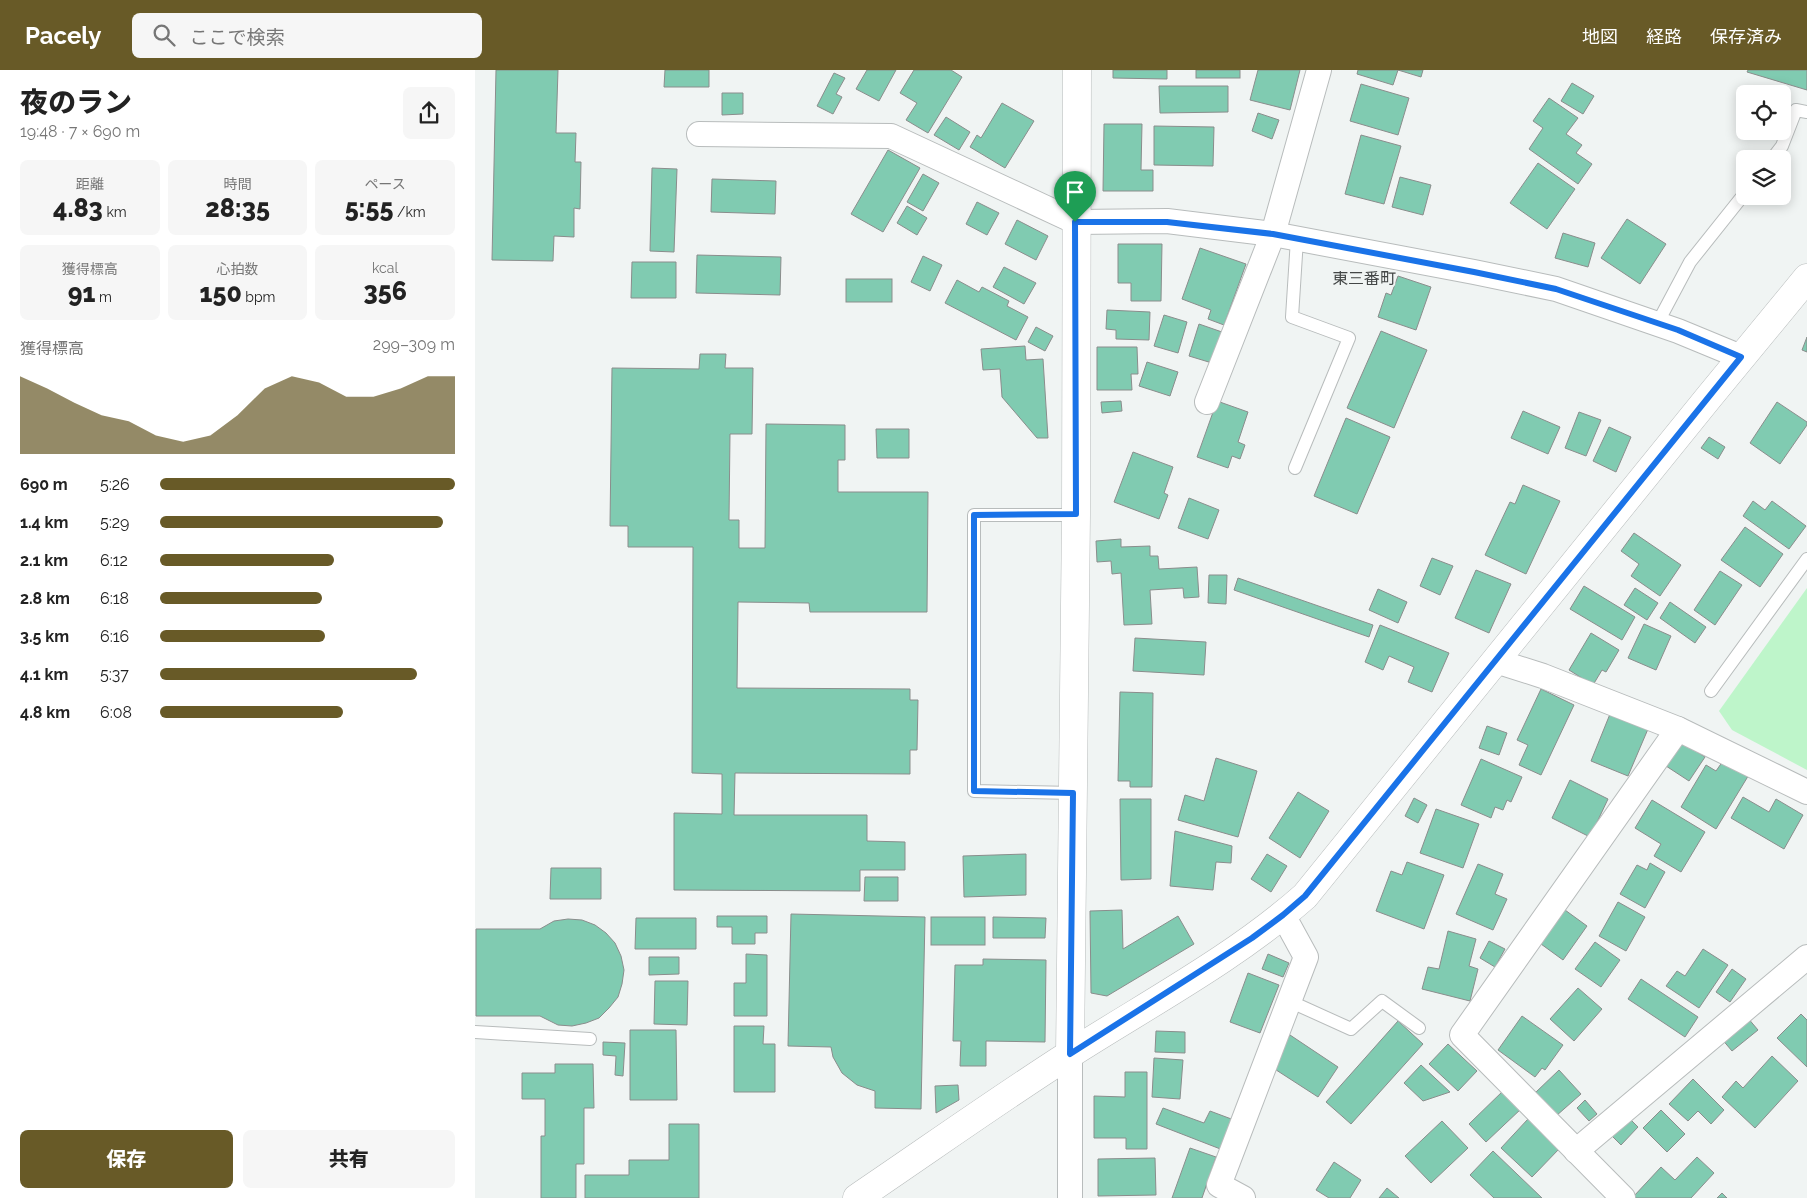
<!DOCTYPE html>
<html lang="ja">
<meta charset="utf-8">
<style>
body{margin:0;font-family:Raleway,"Noto Sans JP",sans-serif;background:#f6f6f6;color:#222;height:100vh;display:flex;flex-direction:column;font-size:19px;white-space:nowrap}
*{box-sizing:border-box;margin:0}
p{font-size:16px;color:#767676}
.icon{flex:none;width:28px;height:28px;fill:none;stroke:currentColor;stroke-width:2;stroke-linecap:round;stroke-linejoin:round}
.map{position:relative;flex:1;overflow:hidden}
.panel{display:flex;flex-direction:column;background:#fff;width:475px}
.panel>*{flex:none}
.buttons{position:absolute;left:1261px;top:15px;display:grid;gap:10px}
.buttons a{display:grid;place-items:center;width:55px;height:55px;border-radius:8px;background:#fff;box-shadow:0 2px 12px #0003;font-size:25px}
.pin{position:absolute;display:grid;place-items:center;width:42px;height:42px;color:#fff;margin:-51px -21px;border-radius:50% 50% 50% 0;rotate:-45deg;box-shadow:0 0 5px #0007}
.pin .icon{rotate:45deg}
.round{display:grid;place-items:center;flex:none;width:52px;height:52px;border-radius:8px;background:#f6f6f6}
.head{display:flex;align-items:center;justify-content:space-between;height:85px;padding:0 20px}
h1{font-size:28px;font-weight:800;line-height:38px}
.metrics{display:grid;grid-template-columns:repeat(3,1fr);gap:8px;height:85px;padding:5px 20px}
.metrics div{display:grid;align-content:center;border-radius:8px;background:#f6f6f6;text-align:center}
.metrics b{font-size:25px;font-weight:800}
.metrics small{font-size:14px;font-weight:400}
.metrics p{font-size:14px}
.chart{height:140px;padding:10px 20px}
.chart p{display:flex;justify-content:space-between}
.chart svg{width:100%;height:90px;margin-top:5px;fill:#685a27;opacity:.7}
.action{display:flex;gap:10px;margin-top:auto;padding:10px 20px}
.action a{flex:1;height:58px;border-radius:8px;background:#685a27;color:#fff;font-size:20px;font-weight:800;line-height:58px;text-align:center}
.action a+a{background:#f6f6f6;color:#222}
ul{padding:0 20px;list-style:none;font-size:16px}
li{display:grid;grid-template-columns:80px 60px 1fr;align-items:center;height:38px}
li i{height:12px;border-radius:6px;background:#685a27}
header{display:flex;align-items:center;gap:30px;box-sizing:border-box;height:70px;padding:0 25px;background:#685a27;color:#fff}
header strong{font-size:24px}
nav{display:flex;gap:28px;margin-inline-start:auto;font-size:18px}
.search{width:350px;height:45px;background:#f6f6f6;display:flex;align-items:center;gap:12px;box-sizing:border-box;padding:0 18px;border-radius:8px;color:#767676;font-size:19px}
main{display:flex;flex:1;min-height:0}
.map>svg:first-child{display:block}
.green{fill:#bef5ca}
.building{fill:#80cbb1;stroke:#8a8d8c}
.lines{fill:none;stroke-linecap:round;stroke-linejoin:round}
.service-casing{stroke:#b8bcbc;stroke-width:14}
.minor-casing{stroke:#b8bcbc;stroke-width:26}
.tertiary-casing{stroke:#b8bcbc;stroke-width:29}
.service{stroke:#fff;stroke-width:12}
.minor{stroke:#fff;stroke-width:24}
.tertiary{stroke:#fff;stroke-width:28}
.route-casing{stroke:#fff;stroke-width:10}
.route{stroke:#1a73e8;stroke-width:6}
.labels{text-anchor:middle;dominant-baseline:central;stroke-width:4;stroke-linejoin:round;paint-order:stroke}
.quarter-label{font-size:16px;fill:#434646;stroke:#f0f4f3}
</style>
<header>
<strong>Pacely</strong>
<div class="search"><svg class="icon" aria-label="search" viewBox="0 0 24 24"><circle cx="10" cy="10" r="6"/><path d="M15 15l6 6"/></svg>ここで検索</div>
<nav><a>地図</a><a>経路</a><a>保存済み</a></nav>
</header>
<main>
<section class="panel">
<div class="head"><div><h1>夜のラン</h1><p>19:48 · 7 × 690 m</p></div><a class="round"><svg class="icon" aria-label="share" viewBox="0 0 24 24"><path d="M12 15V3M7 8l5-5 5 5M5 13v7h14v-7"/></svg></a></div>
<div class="metrics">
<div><p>距離</p><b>4.83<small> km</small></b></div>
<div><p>時間</p><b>28:35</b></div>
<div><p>ペース</p><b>5:55<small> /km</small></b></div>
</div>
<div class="metrics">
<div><p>獲得標高</p><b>91<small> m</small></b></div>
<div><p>心拍数</p><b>150<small> bpm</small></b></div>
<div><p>kcal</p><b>356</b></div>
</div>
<div class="chart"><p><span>獲得標高</span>299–309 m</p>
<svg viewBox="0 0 160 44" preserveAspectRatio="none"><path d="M0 44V6L10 12L20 19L30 25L40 28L50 35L60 38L70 35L80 25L90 12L100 6L110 9L120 16L130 16L140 12L150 6L160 6V44z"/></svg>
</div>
<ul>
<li><b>690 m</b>5:26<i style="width:100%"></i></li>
<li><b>1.4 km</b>5:29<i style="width:96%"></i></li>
<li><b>2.1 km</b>6:12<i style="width:59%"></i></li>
<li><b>2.8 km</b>6:18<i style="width:55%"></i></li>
<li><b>3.5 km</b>6:16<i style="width:56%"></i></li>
<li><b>4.1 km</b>5:37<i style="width:87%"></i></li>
<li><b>4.8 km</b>6:08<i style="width:62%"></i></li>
</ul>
<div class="action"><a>保存</a><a>共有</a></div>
</section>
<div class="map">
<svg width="1332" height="1128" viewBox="0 0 1332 1128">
<rect width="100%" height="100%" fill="#f0f4f3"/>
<polygon class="green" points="1332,518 1332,700 1257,660 1244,641"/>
<g class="building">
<polygon points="21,0 83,0 81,63 101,63 100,92 106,92 105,139 99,138 99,167 79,166 78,191 17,190"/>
<polygon points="190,0 234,0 234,17 189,17"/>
<polygon points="392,0 421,0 404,31 381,19"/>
<polygon points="439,0 476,0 487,7 453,63 431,50 442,33 425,23"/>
<polygon points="638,0 692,0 692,9 638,8"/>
<rect x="721" y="0" width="44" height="8"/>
<polygon points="783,0 825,0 815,40 775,30"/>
<polygon points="883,0 948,0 946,7 923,0 918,15 882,4"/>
<polygon points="1273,0 1332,0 1332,20 1272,2"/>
<polygon points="359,3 370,8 361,24 367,27 358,44 342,36"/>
<polygon points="1097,13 1119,26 1108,44 1086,31"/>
<polygon points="886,14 934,28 923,65 875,51"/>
<polygon points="684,16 753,16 753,42 685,43"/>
<polygon points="247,23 268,23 268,44 247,45"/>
<polygon points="1074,28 1103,48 1091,64 1107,75 1101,83 1117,94 1103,114 1054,79 1068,58 1058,51"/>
<polygon points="527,33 559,51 530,98 495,77 502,65 506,68"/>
<polygon points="783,43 804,50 797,69 777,61"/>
<polygon points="471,47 495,62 484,80 459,65"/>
<polygon points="629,54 667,54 666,100 678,100 678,121 628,121"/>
<polygon points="679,56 739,57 738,96 679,95"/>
<polygon points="886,65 926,76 909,134 870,124"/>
<polygon points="413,80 445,98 408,162 376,144"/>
<polygon points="1063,93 1100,119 1072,159 1035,133"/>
<polygon points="177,98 202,99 199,182 175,181"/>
<polygon points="448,104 464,113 448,141 432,132"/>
<polygon points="925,107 956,115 948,145 917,137"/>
<polygon points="237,109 301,111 300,144 236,142"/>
<polygon points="502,132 524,143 512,165 491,154"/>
<polygon points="432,136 452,148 442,165 422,153"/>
<polygon points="1152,149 1191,174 1165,214 1126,188"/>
<polygon points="542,150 573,166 561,190 530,174"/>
<polygon points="1088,163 1120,173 1113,197 1080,188"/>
<polygon points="643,174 687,174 686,231 656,231 656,213 643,213"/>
<polygon points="725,178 771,194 749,255 733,249 736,240 707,229"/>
<polygon points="222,185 306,187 305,225 221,223"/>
<polygon points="448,186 467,195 455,221 436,212"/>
<polygon points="157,192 201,192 201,228 156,228"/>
<polygon points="529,197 561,213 549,234 518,217"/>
<polygon points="923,206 956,217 941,260 903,247 911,223 916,225"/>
<rect x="371" y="209" width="46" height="23"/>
<polygon points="482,210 504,222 507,217 534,231 532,236 553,247 541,270 470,233"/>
<polygon points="632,240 675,242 674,270 641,269 641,260 631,259"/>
<polygon points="689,245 712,252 703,283 679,276"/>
<polygon points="724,254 747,262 737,293 714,286"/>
<polygon points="561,257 578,266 570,281 553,272"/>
<polygon points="906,261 952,280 919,358 872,338"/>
<polygon points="1332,267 1332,282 1327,280"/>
<polygon points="550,276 551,290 568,289 573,368 562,368 527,327 525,299 508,300 506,279"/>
<polygon points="622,277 662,277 663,304 656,304 657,320 622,320"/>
<polygon points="225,284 251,284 250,298 278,298 277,364 255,364 254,450 264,450 264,478 290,478 291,354 370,355 370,390 363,390 363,422 453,422 452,542 335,542 334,533 263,532 262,618 435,619 435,630 443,630 442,680 435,680 435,704 260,703 259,745 392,745 392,771 430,772 430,800 385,800 385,821 199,820 199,743 247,744 247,704 217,703 218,477 153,477 153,456 135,456 137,298 224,299"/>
<polygon points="672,292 703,302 695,326 664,316"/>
<polygon points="646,331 647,341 627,343 626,332"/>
<polygon points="742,331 773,342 763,372 770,375 765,389 757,386 753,398 722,387"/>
<polygon points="1302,332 1332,352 1332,355 1305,394 1275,373"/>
<polygon points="1048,341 1085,357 1073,384 1036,368"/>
<polygon points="1104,342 1126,350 1111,386 1090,378"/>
<polygon points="871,348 915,367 882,444 839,426"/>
<polygon points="1134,357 1156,367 1141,402 1118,391"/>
<polygon points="401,359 434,359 434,388 402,388"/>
<polygon points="1234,367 1250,377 1243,389 1226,378"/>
<polygon points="658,382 698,397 689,423 693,425 684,449 639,432"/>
<polygon points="1048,415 1085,431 1051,504 1010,485 1035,432 1040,434"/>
<polygon points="714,428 744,440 733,469 703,458"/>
<polygon points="1278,431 1290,440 1297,431 1331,456 1314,479 1268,446"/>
<polygon points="1270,457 1308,484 1285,517 1246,490"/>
<polygon points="1159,463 1206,495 1185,526 1156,506 1164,494 1146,481"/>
<polygon points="646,469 646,477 675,476 675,486 683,486 684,499 722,497 724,527 709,528 708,518 675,520 677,554 649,555 646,503 637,504 636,491 622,492 621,471"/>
<polygon points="957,488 978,496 965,525 945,516"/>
<polygon points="1001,500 1036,514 1014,563 980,548"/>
<polygon points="1245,501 1267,515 1240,555 1219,540"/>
<polygon points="734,505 752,505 751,534 733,533"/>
<polygon points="763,508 898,555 894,567 759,520"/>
<polygon points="1109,516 1160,547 1147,570 1095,539"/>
<polygon points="1160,518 1183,533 1172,550 1149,535"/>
<polygon points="903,519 932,532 923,553 894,540"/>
<polygon points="1195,532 1231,557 1220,573 1185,548"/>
<polygon points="1169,554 1196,566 1181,600 1153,588"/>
<polygon points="905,555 974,583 957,622 933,612 939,597 914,586 908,600 890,592"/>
<polygon points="1116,563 1144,580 1131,602 1127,600 1118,615 1094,600"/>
<polygon points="660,568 731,572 729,605 658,601"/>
<polygon points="1066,619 1099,635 1066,705 1044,695 1053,675 1042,670"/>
<polygon points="645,622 678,623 677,717 655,717 655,711 643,711"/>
<polygon points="1135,644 1173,659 1153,706 1116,691"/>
<polygon points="1012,656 1032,663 1024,685 1004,678"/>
<polygon points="1204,670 1230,687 1214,711 1188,694"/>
<polygon points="741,688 782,701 763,767 703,750 710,725 729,731"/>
<polygon points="1250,688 1275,703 1241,759 1206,737 1231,695 1241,701"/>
<polygon points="1006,689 1047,707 1036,732 1032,730 1028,740 1020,737 1016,748 986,735"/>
<polygon points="1095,710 1133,729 1115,767 1077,748"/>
<polygon points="823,722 854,741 825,788 794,768"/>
<polygon points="1268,727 1294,742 1301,729 1328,745 1309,779 1256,748"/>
<polygon points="939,728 952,735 943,753 930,746"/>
<polygon points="645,729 676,729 676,809 646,810"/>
<polygon points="1177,730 1230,762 1206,802 1179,786 1186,774 1160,758"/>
<polygon points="961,739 1004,754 988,798 945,783"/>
<polygon points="700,761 757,776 756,793 741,792 738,820 695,816"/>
<polygon points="551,784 551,825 489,827 488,786"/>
<polygon points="792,784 812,796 796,822 776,809"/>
<polygon points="932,792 969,805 949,859 901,841 916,801 927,805"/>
<polygon points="1175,793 1190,802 1170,838 1145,824 1162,795 1172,800"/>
<polygon points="1003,794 1028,804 1020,824 1032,829 1018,860 981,844"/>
<polygon points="76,798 126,798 126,829 75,829"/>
<polygon points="390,807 423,807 423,831 389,831"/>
<polygon points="1143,832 1170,847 1151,881 1124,866"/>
<polygon points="647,840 648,879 703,846 719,874 632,926 616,923 615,841"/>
<polygon points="1090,840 1112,856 1088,890 1066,874"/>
<polygon points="316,844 450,847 446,1039 400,1038 400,1021 382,1015 367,1003 358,987 356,977 313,976"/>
<polygon points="242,846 292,846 292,863 280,863 280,874 257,874 257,857 242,857"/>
<rect x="456" y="847" width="54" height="28"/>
<polygon points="518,847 571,848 570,868 518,868"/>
<polygon points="161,848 221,848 221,879 160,879"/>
<polygon points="93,849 107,850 120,855 131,863 140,873 146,886 149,900 147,914 143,927 134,938 124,948 111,953 97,956 83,955 65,946 1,946 1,859 65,859 79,851"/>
<polygon points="973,861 1001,869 994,896 1003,899 995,931 947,919 953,897 964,899"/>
<polygon points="1014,871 1030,879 1020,897 1005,888"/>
<polygon points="1120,872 1145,890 1126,917 1100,899"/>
<polygon points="1228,879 1253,895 1224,938 1191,916 1202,901 1210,906"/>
<polygon points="271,884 292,885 292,946 259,946 259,913 271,913"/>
<polygon points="793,884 814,893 808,907 787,899"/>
<polygon points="174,887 204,887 204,904 174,905"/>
<polygon points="508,889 571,890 570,972 511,971 511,996 485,996 486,971 478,971 480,895 508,895"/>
<polygon points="1257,899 1271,909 1255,932 1241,922"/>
<polygon points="773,903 804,915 785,963 755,952"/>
<polygon points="1166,909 1223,947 1210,967 1153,929"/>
<polygon points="180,911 213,911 212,955 179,954"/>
<polygon points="1103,918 1127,939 1099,971 1075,949"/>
<polygon points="1326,944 1332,950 1332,997 1302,968"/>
<polygon points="1047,946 1088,975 1070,1000 1067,998 1060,1007 1023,980"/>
<polygon points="1272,947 1283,960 1257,981 1246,968"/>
<polygon points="923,951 948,974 876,1054 851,1032"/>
<polygon points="259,956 289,956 288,974 300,974 300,1022 259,1022"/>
<polygon points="155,960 201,960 202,1030 155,1030"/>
<polygon points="681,961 710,962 710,983 680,982"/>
<polygon points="815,965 863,997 843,1027 795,996"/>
<polygon points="128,972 150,973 148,1006 140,1005 141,986 128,985"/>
<polygon points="973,974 1002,1001 983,1021 954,994"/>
<polygon points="1297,986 1323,1011 1280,1058 1247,1027 1261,1011 1268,1018"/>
<polygon points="679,988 708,990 705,1029 677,1027"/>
<polygon points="80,994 118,994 119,1038 109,1038 109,1094 101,1094 101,1128 66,1128 66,1066 70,1066 70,1029 47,1029 47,1003 80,1003"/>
<polygon points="946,995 975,1022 948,1031 929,1013"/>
<polygon points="1084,1000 1106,1024 1081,1046 1060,1023"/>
<polygon points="650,1002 672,1002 672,1079 651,1079 651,1068 619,1068 619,1026 650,1027"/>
<polygon points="1218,1009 1249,1040 1236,1054 1223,1041 1213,1051 1194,1034"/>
<polygon points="483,1015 484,1030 461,1043 460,1016"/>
<polygon points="1029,1020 1047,1038 1011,1072 994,1054"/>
<polygon points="1110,1030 1122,1044 1114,1051 1102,1038"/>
<polygon points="688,1038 729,1053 735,1041 759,1050 748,1080 681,1054"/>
<polygon points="1186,1040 1210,1064 1192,1082 1168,1058"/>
<polygon points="1153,1047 1163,1057 1146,1075 1136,1065"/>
<polygon points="1053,1049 1084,1079 1057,1107 1026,1078"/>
<polygon points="967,1051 993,1078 956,1113 930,1086"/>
<polygon points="194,1054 224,1054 224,1128 110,1128 110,1105 154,1105 154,1090 194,1090"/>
<polygon points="715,1078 741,1087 727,1128 697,1128"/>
<polygon points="1018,1081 1067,1128 1019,1128 995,1105"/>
<polygon points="1222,1087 1239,1103 1216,1128 1161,1128 1159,1126 1186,1097 1200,1110"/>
<polygon points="680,1088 681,1125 623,1126 623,1089"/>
<polygon points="859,1092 886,1110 875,1128 854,1128 841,1120"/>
<polygon points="912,1118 924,1128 904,1128"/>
<polygon points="1247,1123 1252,1128 1242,1128"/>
</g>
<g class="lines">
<g class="service-casing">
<g id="service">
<polyline points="1297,89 1307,76 1321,40 1332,42"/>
<polyline points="1182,254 1215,192 1270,123"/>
<polyline points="820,398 874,268 817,247 822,169"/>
<polyline points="1236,621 1332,489"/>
<polyline points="598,723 499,721 499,445 601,445"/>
<polyline points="814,931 876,959 907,931 944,958"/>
<polyline points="0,962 115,969"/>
</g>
</g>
<g class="minor-casing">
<g id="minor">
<polyline points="224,64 416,66 601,152 692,151 798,164 999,202 1081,219 1203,261 1266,287"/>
<polyline points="732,332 798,164 844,0"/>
<polyline points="1021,591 1068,606 1203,659 1332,722"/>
<polyline points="1101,1081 1332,887"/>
<polyline points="595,1128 595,984"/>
<polyline points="768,1128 744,1115 831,887 808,845"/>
<polyline points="1148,1128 987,965 1203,659"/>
</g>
</g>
<g class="tertiary-casing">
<g id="tertiary">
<polyline points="595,984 601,445 602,0"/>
<path d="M 382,1128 C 453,1080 523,1030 595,984 C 673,934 760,888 830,826 L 1234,327 L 1332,208"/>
</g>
</g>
<use href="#service" class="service"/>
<use href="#minor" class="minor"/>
<use href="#tertiary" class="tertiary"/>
</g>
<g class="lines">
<g class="route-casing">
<polygon id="route" points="600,152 692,152 798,164 999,202 1081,219 1203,260 1266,287 830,826 808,845 777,868 595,984 598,723 499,721 499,445 601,444"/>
</g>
<use href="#route" class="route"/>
</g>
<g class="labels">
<g class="quarter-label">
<text x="889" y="208">東三番町</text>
</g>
</g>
</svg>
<div class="buttons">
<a><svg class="icon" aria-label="locate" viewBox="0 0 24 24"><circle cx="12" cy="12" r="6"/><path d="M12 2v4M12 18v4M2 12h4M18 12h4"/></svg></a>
<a><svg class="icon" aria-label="layers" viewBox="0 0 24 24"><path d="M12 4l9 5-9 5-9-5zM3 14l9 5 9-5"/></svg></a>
</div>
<div class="pin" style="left:600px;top:152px;background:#1e9e55"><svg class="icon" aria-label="arrive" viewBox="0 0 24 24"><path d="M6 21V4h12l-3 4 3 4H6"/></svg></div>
</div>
</main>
